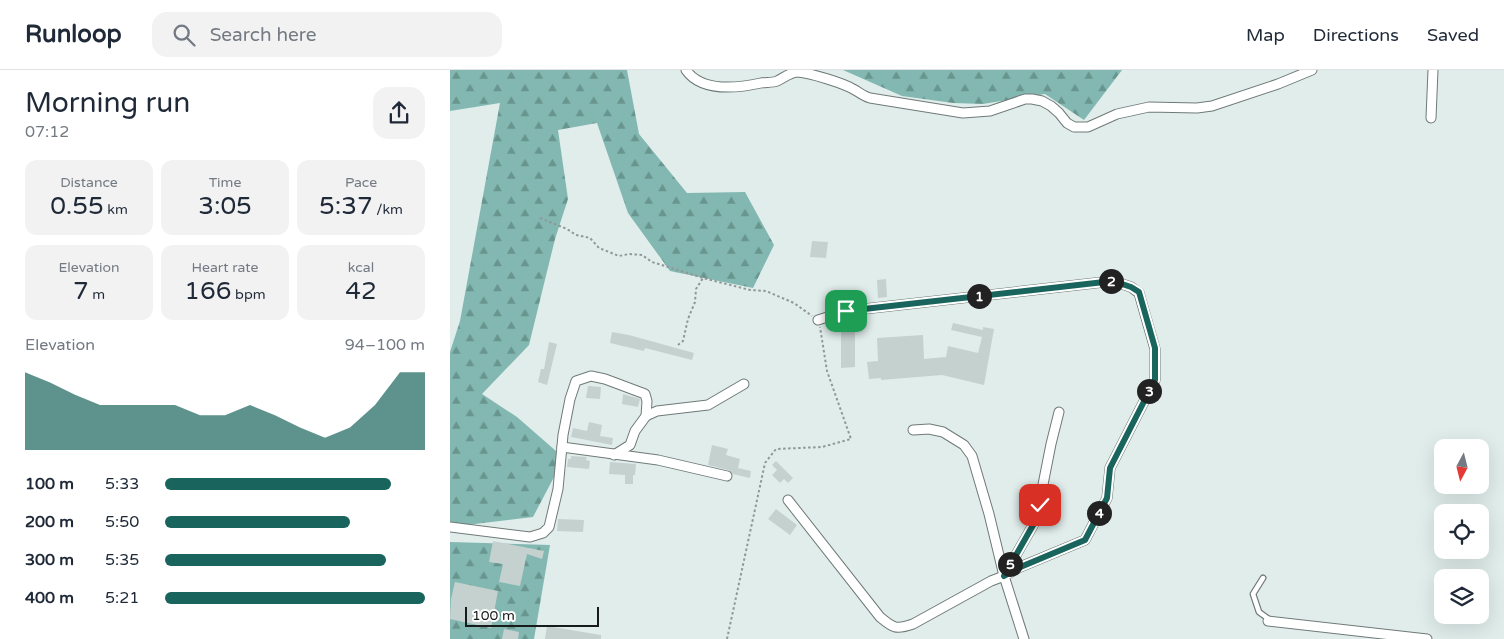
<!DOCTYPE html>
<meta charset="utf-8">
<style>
body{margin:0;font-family:"Varela Round",sans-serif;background:#f2f2f3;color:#1f2937;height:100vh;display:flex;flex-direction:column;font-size:19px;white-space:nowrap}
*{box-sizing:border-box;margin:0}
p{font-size:16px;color:#747a83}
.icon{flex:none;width:28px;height:28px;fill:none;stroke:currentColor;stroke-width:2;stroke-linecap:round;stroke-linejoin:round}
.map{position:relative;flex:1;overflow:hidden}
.details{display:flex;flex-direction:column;background:#fff;width:450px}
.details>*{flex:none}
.needle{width:32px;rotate:187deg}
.buttons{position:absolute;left:984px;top:369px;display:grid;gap:10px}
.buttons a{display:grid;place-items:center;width:55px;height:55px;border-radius:10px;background:#fff;box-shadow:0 5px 20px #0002;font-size:25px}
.scale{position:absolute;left:15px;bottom:12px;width:134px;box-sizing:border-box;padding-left:5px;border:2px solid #171b1a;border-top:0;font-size:14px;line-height:18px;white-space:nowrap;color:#171b1a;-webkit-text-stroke:4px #fff;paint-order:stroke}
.pin{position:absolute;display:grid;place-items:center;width:42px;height:42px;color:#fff;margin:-21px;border-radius:10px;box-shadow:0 2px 8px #0006}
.km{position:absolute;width:25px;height:25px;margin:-12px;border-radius:50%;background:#222;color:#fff;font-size:14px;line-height:25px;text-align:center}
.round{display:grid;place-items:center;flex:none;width:52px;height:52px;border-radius:15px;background:#f2f2f3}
.headline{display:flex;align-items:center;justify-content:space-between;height:85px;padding:0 25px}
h1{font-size:28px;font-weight:600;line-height:38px}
.stats{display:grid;grid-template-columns:repeat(3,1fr);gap:8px;height:85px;padding:5px 25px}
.stats div{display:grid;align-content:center;border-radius:12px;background:#f2f2f3;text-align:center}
.stats b{font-size:25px;font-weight:600}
.stats small{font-size:14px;font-weight:400}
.stats p{font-size:14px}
.chart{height:140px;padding:10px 25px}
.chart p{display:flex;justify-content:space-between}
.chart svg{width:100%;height:90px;margin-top:5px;fill:#19655e;opacity:.7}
ul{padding:0 25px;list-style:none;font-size:16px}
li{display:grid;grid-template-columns:80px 60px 1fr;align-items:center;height:38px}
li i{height:12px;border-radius:6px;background:#19655e}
header{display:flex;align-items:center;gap:30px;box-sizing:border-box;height:70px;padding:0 25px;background:#fff;border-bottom:1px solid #e0e1e3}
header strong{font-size:24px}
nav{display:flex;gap:28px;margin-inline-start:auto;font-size:18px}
.search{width:350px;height:45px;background:#f2f2f3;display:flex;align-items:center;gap:12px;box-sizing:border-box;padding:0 18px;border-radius:15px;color:#747a83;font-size:19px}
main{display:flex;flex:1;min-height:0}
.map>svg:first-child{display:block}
.forest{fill:url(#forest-firs)}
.building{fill:#c5d1cf}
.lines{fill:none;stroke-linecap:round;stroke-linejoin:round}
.lane-casing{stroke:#6f7a78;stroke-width:7}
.street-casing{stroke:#6f7a78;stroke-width:11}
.path{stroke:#8f9896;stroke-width:2;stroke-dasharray:2.5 2.5;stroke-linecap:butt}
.lane{stroke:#fff;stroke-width:4.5}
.street{stroke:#fff;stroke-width:9}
.route-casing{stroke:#fff;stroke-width:10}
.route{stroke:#19655e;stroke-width:6}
</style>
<header>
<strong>Runloop</strong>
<div class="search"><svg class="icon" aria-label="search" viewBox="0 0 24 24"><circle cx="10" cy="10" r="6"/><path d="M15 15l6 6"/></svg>Search here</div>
<nav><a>Map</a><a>Directions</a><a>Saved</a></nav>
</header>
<main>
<section class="details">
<div class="headline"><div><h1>Morning run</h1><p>07:12</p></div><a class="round"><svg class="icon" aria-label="share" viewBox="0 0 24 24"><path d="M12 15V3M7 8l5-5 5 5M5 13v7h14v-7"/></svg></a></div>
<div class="stats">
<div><p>Distance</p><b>0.55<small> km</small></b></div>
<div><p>Time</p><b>3:05</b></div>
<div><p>Pace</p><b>5:37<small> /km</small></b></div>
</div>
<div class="stats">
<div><p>Elevation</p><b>7<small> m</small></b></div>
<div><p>Heart rate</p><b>166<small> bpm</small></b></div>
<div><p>kcal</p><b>42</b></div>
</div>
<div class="chart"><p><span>Elevation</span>94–100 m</p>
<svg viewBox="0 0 160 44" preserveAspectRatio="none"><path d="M0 44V6L10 11L20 17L30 22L40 22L50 22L60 22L70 27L80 27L90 22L100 27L110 33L120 38L130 33L140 22L150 6L160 6V44z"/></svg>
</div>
<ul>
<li><b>100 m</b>5:33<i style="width:87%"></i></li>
<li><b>200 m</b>5:50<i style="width:71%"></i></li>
<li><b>300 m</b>5:35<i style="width:85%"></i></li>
<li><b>400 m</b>5:21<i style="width:100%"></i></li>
</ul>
</section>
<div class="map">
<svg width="1054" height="569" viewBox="0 0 1054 569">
<defs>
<pattern id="forest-firs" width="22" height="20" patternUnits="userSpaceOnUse" patternTransform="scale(1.25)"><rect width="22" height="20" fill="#82b8b1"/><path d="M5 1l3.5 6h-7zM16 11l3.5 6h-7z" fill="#69958f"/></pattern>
</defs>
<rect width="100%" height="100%" fill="#e0edeb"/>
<g class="forest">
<polygon points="0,0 177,0 189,64 237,123 295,122 324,175 303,218 220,201 178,143 147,53 108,60 118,129 105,169 79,275 32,324 67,347 114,388 83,447 0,457 0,282 10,251 50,33 0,41"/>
<polygon points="393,0 672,0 634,50 595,24 533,34 503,33 452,26"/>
<polygon points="0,472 100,475 84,569 0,569"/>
</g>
<g class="building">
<polygon points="362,171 378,172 376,188 360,187"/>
<polygon points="436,209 437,227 428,228 427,210"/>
<polygon points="503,253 533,260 533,257 544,259 534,315 492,305 431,310 431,308 419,309 417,292 428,291 427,268 473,265 474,289 496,287 498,276 528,283 532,267 501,260"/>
<polygon points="391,257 405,257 405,297 391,298"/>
<polygon points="162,262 179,265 244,283 242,290 195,278 194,281 160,273"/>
<polygon points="99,272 107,274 97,315 88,312 91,299 94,299"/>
<polygon points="138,316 151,317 150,329 136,328"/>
<polygon points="173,324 190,329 188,337 172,334"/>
<polygon points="139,352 152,355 150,366 163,368 162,375 121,367 123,358 137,361"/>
<polygon points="262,375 278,379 276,385 290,389 288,398 301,401 300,408 283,404 278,400 258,395"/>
<polygon points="121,386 137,387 136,390 140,391 139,399 117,397 118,389 121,389"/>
<polygon points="326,391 343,408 338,413 334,409 330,413 322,405 327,400 322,395"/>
<polygon points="160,392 186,394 185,405 183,405 183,414 175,414 175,405 159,404"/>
<polygon points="326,439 347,455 340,465 318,449"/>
<polygon points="108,449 134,450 133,462 107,461"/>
<polygon points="43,471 94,481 92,489 77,484 70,516 49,512 53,494 39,492"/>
<polygon points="5,512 48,521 41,558 0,549 1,529"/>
<polygon points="97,556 151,565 151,569 95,569"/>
<polygon points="54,559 69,562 68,569 52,569"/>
</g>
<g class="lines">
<g class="lane-casing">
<polyline id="lane" points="813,508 803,524 809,542 820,550"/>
</g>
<g class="street-casing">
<g id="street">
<path d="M 236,0 C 252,23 288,18 311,13 C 316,12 322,13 327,11 C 334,8 340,2 348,2 C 360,3 393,13 403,19 C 409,22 413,26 420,28 L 513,43 L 540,41 L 575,29 L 582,29 L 592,31 L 601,36 L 609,43 L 617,53 L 624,57 L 638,57 L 667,44 L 699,37 L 747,38 L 762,36 L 828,14 L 862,0"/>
<polyline points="981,48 983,0"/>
<polyline points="368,250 396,241 663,211 681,217 689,223 705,279 705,310 660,398 657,428 635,470 568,498 554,506"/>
<polyline points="463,360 479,359 493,362 514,375 522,386 539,444 554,506 574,569"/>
<polyline points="112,377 208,390 277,406"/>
<polyline points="164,385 180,375 185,361 196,346 207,341 258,335 294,314"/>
<path d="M 338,430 L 430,547 C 443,558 446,560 463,554 L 541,511 L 554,506 L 586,450 L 601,374 L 609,342"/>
<polyline points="0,457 80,467 93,463 99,457 108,419 113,365 120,329 126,311 141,306 155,309 195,324 197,331 196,346"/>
<polyline points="818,551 977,569"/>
</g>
</g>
<g class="path">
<polyline points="90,148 117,159 126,165 140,168 149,178 169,186 179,184 192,185 202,192 253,208 300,220 316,221 344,233 362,246"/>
<polyline points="228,275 233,271 238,249 245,232 246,219 253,208"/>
<polyline points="277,569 315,393 326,379 372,377 401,369 377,301 370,257"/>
</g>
<use href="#lane" class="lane"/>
<use href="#street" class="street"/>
</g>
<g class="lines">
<g class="route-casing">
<polyline id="route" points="396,241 663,211 681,217 689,222 705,278 705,310 660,398 657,428 635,470 568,498 554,506 586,450 590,435"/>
</g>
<use href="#route" class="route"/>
</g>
</svg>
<div class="buttons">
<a><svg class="needle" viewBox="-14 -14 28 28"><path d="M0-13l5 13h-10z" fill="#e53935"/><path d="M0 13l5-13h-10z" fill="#747a83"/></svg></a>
<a><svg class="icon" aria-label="locate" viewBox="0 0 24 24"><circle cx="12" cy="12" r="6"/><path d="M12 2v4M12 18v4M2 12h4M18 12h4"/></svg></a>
<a><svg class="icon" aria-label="layers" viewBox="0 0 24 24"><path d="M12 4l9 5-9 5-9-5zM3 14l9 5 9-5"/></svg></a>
</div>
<div class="scale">100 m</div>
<div class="pin" style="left:396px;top:241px;background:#1e9e55"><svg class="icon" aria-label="arrive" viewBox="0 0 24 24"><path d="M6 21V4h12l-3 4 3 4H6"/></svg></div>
<div class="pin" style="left:590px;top:435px;background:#d93025"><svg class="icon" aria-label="check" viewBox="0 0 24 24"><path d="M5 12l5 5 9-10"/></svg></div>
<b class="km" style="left:529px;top:226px">1</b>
<b class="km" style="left:661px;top:211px">2</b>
<b class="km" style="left:699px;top:321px">3</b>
<b class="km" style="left:649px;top:443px">4</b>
<b class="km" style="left:560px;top:494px">5</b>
</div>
</main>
